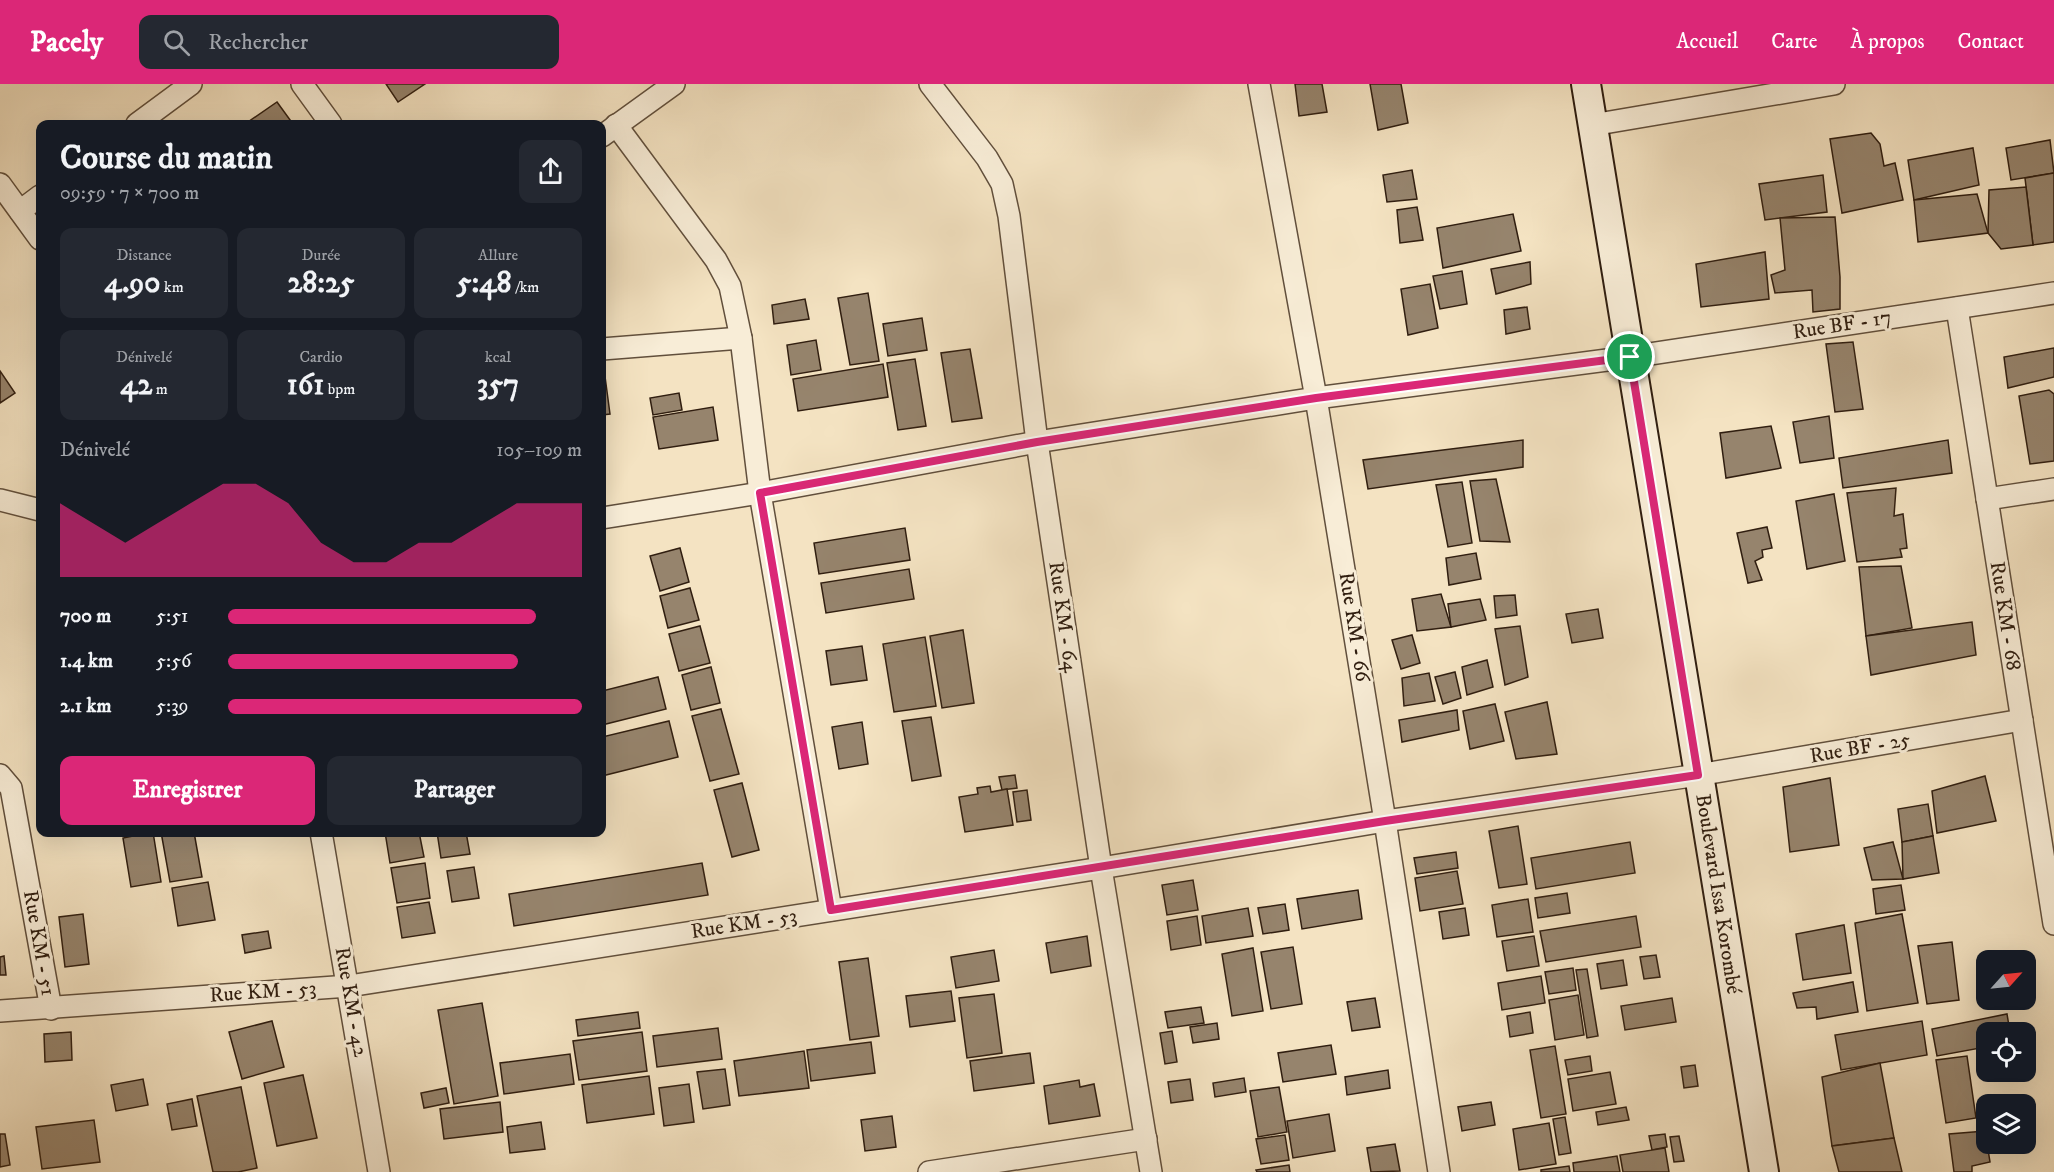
<!DOCTYPE html>
<html lang="fr">
<meta charset="utf-8">
<style>
body{margin:0;font-family:"IM FELL DW Pica",serif;background:#242831;color:#f1f3f6;height:100vh;display:flex;flex-direction:column;font-size:22px;white-space:nowrap}
*{box-sizing:border-box;margin:0}
p{font-size:20px;color:#9ea1a6}
.icon{flex:none;width:33px;height:33px;fill:none;stroke:currentColor;stroke-width:2;stroke-linecap:round;stroke-linejoin:round}
.map{position:relative;flex:1;overflow:hidden}
.details{position:absolute;left:36px;top:36px;width:570px;height:717px;display:flex;flex-direction:column;background:#171b24;border-radius:12px;box-shadow:0 6px 24px #0002}
.details>*{flex:none}
.needle{width:39px;rotate:63deg}
.buttons{position:absolute;left:1976px;top:866px;display:grid;gap:12px}
.buttons a{display:grid;place-items:center;width:60px;height:60px;border-radius:12px;background:#171b24;box-shadow:0 6px 24px #0002;font-size:30px}
.pin{position:absolute;display:grid;place-items:center;width:51px;height:51px;color:#fff;margin:-26px;border:3px solid #fff;border-radius:50%;box-shadow:0 2px 6px #0007}
.round{display:grid;place-items:center;flex:none;width:63px;height:63px;border-radius:12px;background:#242831}
.headline{display:flex;align-items:center;justify-content:space-between;height:102px;padding:0 24px}
h1{font-size:33px;font-weight:700;line-height:45px}
.metrics{display:grid;grid-template-columns:repeat(3,1fr);gap:9px;height:102px;padding:6px 24px}
.metrics div{display:grid;align-content:center;border-radius:12px;background:#242831;text-align:center}
.metrics b{font-size:30px;font-weight:700}
.metrics small{font-size:16px;font-weight:400}
.metrics p{font-size:16px}
.chart{height:168px;padding:12px 24px}
.chart p{display:flex;justify-content:space-between}
.chart svg{width:100%;height:108px;margin-top:6px;fill:#db2777;opacity:.7}
.action{display:flex;gap:12px;margin-top:auto;padding:12px 24px}
.action a{flex:1;height:69px;border-radius:12px;background:#db2777;color:#fff;font-size:24px;font-weight:700;line-height:69px;text-align:center}
.action a+a{background:#242831;color:#f1f3f6}
ul{padding:0 24px;list-style:none;font-size:20px}
li{display:grid;grid-template-columns:96px 72px 1fr;align-items:center;height:45px}
li i{height:15px;border-radius:8px;background:#db2777}
header{display:flex;align-items:center;gap:36px;box-sizing:border-box;height:84px;padding:0 30px;background:#db2777;color:#fff}
header strong{font-size:28px}
nav{display:flex;gap:33px;margin-inline-start:auto;font-size:21px}
.search{width:420px;height:54px;background:#242831;display:flex;align-items:center;gap:15px;box-sizing:border-box;padding:0 21px;border-radius:12px;color:#9ea1a6;font-size:22px}
.map>svg:first-child{display:block}
.building{fill:#96846d;stroke:#301e10;stroke-width:1.5}
.lines{fill:none;stroke-linecap:round;stroke-linejoin:round}
.street-casing{stroke:#614f3c;stroke-width:24}
.secondary-casing{stroke:#301e10;stroke-width:32}
.street{stroke:#f8edd7;stroke-width:21}
.secondary{stroke:#f8edd7;stroke-width:28}
.route-casing{stroke:#fff;stroke-width:12}
.route{stroke:#db2777;stroke-width:8}
.labels{text-anchor:middle;dominant-baseline:central;stroke-width:6;stroke-linejoin:round;paint-order:stroke}
.street-label{font-size:21px;fill:#301e10;stroke:#f8edd7}
</style>
<header>
<strong>Pacely</strong>
<div class="search"><svg class="icon" aria-label="search" viewBox="0 0 24 24"><circle cx="10" cy="10" r="6"/><path d="M15 15l6 6"/></svg>Rechercher</div>
<nav><a>Accueil</a><a>Carte</a><a>À propos</a><a>Contact</a></nav>
</header>
<div class="map">
<svg width="2054" height="1088" viewBox="0 0 2054 1088">
<rect width="100%" height="100%" fill="#f4e3c2"/>
<filter id="stains"><feTurbulence type="fractalNoise" baseFrequency=".00333" numOctaves="4"/><feColorMatrix values="0 0 0 0 .2 0 0 0 0 .09 0 0 0 0 .02 0 0 0 .5 -.17"/></filter>
<radialGradient id="worn" r=".72"><stop offset=".6" stop-color="#630" stop-opacity="0"/><stop offset="1" stop-color="#630" stop-opacity=".3"/></radialGradient>
<g class="building">
<polygon points="386,0 425,0 398,18"/>
<polygon points="1295,0 1322,0 1327,28 1299,32"/>
<polygon points="1370,0 1401,0 1408,39 1378,46"/>
<polygon points="277,18 293,40 245,40"/>
<polygon points="1871,49 1880,60 1884,82 1895,79 1903,116 1842,129 1830,55"/>
<polygon points="2050,56 2054,89 2011,96 2006,64"/>
<polygon points="1973,64 1979,101 1914,116 1908,76"/>
<polygon points="1412,86 1417,115 1387,118 1383,91"/>
<polygon points="2054,89 2054,158 2033,161 2025,94"/>
<polygon points="1823,91 1827,128 1765,136 1759,100"/>
<polygon points="2026,103 2033,161 2001,165 1988,149 1989,106"/>
<polygon points="1977,110 1988,149 1918,158 1914,116"/>
<polygon points="1417,123 1423,156 1400,159 1397,126"/>
<polygon points="1513,130 1521,167 1443,184 1437,144"/>
<polygon points="1835,133 1840,193 1840,225 1813,228 1812,206 1775,209 1771,191 1785,186 1780,134"/>
<polygon points="1765,168 1769,215 1701,223 1696,180"/>
<polygon points="1530,178 1531,200 1496,210 1491,185"/>
<polygon points="1462,187 1467,220 1440,225 1433,192"/>
<polygon points="1430,200 1438,244 1408,251 1401,205"/>
<polygon points="868,209 879,277 850,281 838,214"/>
<polygon points="805,215 809,235 774,240 772,221"/>
<polygon points="1527,223 1530,245 1506,250 1504,226"/>
<polygon points="922,234 927,266 888,272 883,240"/>
<polygon points="816,256 821,286 791,291 787,261"/>
<polygon points="1853,258 1863,325 1835,328 1826,260"/>
<polygon points="2054,264 2054,293 2008,304 2004,273"/>
<polygon points="970,265 982,334 952,338 941,269"/>
<polygon points="915,275 926,342 898,346 887,279"/>
<polygon points="883,280 888,313 798,327 793,295"/>
<polygon points="602,285 604,285 610,330 602,331"/>
<polygon points="0,287 15,309 0,319"/>
<polygon points="2049,306 2054,310 2054,377 2030,380 2019,312"/>
<polygon points="679,309 682,326 653,331 650,314"/>
<polygon points="713,323 718,356 659,365 653,333"/>
<polygon points="1829,332 1834,374 1800,379 1793,338"/>
<polygon points="1771,342 1781,384 1726,394 1720,349"/>
<polygon points="1523,356 1523,383 1368,405 1363,376"/>
<polygon points="1948,356 1952,389 1843,404 1839,374"/>
<polygon points="1496,395 1510,458 1480,457 1470,397"/>
<polygon points="1462,398 1472,459 1448,463 1436,401"/>
<polygon points="1896,404 1894,432 1903,430 1907,464 1900,465 1902,473 1857,478 1847,409"/>
<polygon points="1834,410 1845,477 1807,485 1796,417"/>
<polygon points="1767,443 1772,464 1762,466 1763,473 1755,477 1762,496 1748,499 1737,449"/>
<polygon points="905,444 910,476 819,490 814,459"/>
<polygon points="680,464 689,498 660,507 650,472"/>
<polygon points="1476,469 1481,495 1449,501 1446,474"/>
<polygon points="1901,482 1912,544 1866,552 1859,483"/>
<polygon points="909,485 914,515 826,529 821,499"/>
<polygon points="690,504 699,536 668,544 660,512"/>
<polygon points="1441,510 1451,543 1417,547 1412,515"/>
<polygon points="1515,511 1517,531 1496,534 1494,512"/>
<polygon points="1480,515 1486,536 1451,543 1448,520"/>
<polygon points="1598,525 1603,554 1572,559 1566,530"/>
<polygon points="1972,538 1976,571 1871,591 1866,552"/>
<polygon points="700,542 710,579 679,587 669,550"/>
<polygon points="1520,542 1528,593 1505,601 1495,545"/>
<polygon points="963,546 974,619 942,624 930,552"/>
<polygon points="1412,551 1420,579 1401,585 1392,556"/>
<polygon points="925,553 936,622 894,628 883,560"/>
<polygon points="862,562 867,596 831,601 826,567"/>
<polygon points="1487,576 1493,603 1467,611 1462,583"/>
<polygon points="711,583 720,619 691,626 682,591"/>
<polygon points="1455,588 1461,614 1443,620 1435,593"/>
<polygon points="1429,589 1435,617 1404,622 1402,594"/>
<polygon points="658,593 666,625 602,641 602,607"/>
<polygon points="1547,618 1557,670 1516,675 1505,628"/>
<polygon points="1495,620 1504,657 1470,665 1463,627"/>
<polygon points="721,625 739,690 710,697 692,632"/>
<polygon points="1457,626 1459,646 1402,658 1399,636"/>
<polygon points="931,633 941,692 912,697 902,637"/>
<polygon points="669,637 678,673 602,692 602,653"/>
<polygon points="862,638 868,680 839,685 832,643"/>
<polygon points="1015,691 1017,704 1002,706 999,693"/>
<polygon points="1985,692 1996,737 1937,749 1932,707"/>
<polygon points="1830,694 1839,761 1790,768 1783,703"/>
<polygon points="742,699 759,766 732,773 714,706"/>
<polygon points="990,702 991,708 1007,705 1013,741 965,748 959,713 978,710 977,704"/>
<polygon points="1027,706 1031,736 1017,738 1013,708"/>
<polygon points="1928,720 1933,752 1902,758 1898,725"/>
<polygon points="1518,742 1527,800 1499,804 1489,747"/>
<polygon points="153,748 161,798 131,803 123,754"/>
<polygon points="161,748 194,748 202,793 170,798"/>
<polygon points="385,748 419,748 424,773 390,779"/>
<polygon points="437,748 466,748 470,770 441,774"/>
<polygon points="1933,752 1939,789 1903,795 1902,758"/>
<polygon points="1630,758 1635,789 1536,805 1531,774"/>
<polygon points="1893,758 1903,795 1872,796 1864,764"/>
<polygon points="1456,768 1458,784 1417,790 1414,774"/>
<polygon points="425,779 430,814 397,819 391,784"/>
<polygon points="702,779 708,811 514,842 509,810"/>
<polygon points="474,783 479,814 452,818 447,787"/>
<polygon points="1457,787 1463,820 1420,827 1415,794"/>
<polygon points="1193,796 1198,826 1167,831 1162,801"/>
<polygon points="208,798 215,836 178,842 172,804"/>
<polygon points="1901,801 1905,826 1876,830 1873,805"/>
<polygon points="1358,806 1362,835 1302,845 1297,815"/>
<polygon points="1567,809 1570,829 1538,834 1535,814"/>
<polygon points="1528,815 1533,848 1497,853 1492,821"/>
<polygon points="429,818 435,849 402,854 397,823"/>
<polygon points="1285,820 1289,846 1263,850 1258,824"/>
<polygon points="1248,824 1253,852 1206,859 1202,832"/>
<polygon points="1465,824 1469,851 1443,855 1439,828"/>
<polygon points="83,830 89,880 65,883 59,833"/>
<polygon points="1902,830 1918,919 1867,927 1855,839"/>
<polygon points="1197,832 1201,861 1171,866 1167,837"/>
<polygon points="1636,832 1641,863 1546,878 1540,847"/>
<polygon points="1844,841 1851,889 1803,896 1796,850"/>
<polygon points="268,847 271,864 245,869 242,851"/>
<polygon points="1087,852 1091,882 1051,889 1046,859"/>
<polygon points="1534,852 1539,882 1507,887 1502,857"/>
<polygon points="1952,858 1959,916 1927,920 1918,862"/>
<polygon points="1293,863 1302,920 1271,925 1261,868"/>
<polygon points="1253,864 1263,927 1232,932 1222,870"/>
<polygon points="994,866 999,897 956,904 951,873"/>
<polygon points="1656,871 1660,893 1644,895 1640,873"/>
<polygon points="4,872 6,891 0,891 0,873"/>
<polygon points="868,874 879,952 850,956 839,878"/>
<polygon points="1623,876 1627,901 1601,905 1597,880"/>
<polygon points="1573,884 1576,906 1549,910 1545,888"/>
<polygon points="1587,885 1598,952 1587,954 1576,886"/>
<polygon points="1541,892 1545,919 1502,926 1498,899"/>
<polygon points="1853,898 1858,928 1817,935 1816,923 1797,924 1793,909"/>
<polygon points="951,907 955,937 910,943 906,912"/>
<polygon points="994,910 1002,969 967,974 959,914"/>
<polygon points="1578,911 1584,951 1555,956 1549,916"/>
<polygon points="1375,914 1380,943 1352,947 1347,918"/>
<polygon points="1672,914 1676,938 1625,946 1621,922"/>
<polygon points="482,919 498,1012 454,1020 438,926"/>
<polygon points="1201,923 1204,939 1168,944 1165,928"/>
<polygon points="638,928 640,944 578,952 576,936"/>
<polygon points="1530,928 1533,949 1510,953 1507,932"/>
<polygon points="2007,930 2010,948 1986,948 1986,963 1937,972 1932,945"/>
<polygon points="272,937 284,983 242,995 229,948"/>
<polygon points="1922,937 1927,971 1841,986 1835,951"/>
<polygon points="1217,939 1219,955 1193,959 1190,943"/>
<polygon points="718,944 722,975 657,983 653,952"/>
<polygon points="1172,947 1177,978 1165,980 1160,949"/>
<polygon points="71,948 72,976 45,978 44,950"/>
<polygon points="642,948 647,987 579,996 573,957"/>
<polygon points="871,958 875,989 811,997 807,966"/>
<polygon points="1331,961 1336,990 1283,998 1278,969"/>
<polygon points="1555,962 1566,1030 1541,1034 1530,966"/>
<polygon points="804,967 809,1004 739,1012 734,977"/>
<polygon points="1030,969 1034,999 974,1007 970,977"/>
<polygon points="570,970 574,1000 504,1010 500,979"/>
<polygon points="1590,972 1592,987 1568,991 1565,976"/>
<polygon points="1967,972 1976,1034 1946,1039 1936,976"/>
<polygon points="1880,979 1894,1054 1832,1062 1822,993"/>
<polygon points="1695,981 1698,1002 1684,1004 1681,983"/>
<polygon points="725,985 730,1021 703,1025 697,988"/>
<polygon points="1388,986 1390,1004 1347,1011 1345,993"/>
<polygon points="1610,988 1616,1020 1573,1027 1568,995"/>
<polygon points="303,991 317,1054 277,1062 264,999"/>
<polygon points="649,992 654,1030 587,1039 582,1001"/>
<polygon points="1244,994 1246,1008 1215,1013 1213,999"/>
<polygon points="143,995 148,1021 116,1027 111,1001"/>
<polygon points="1190,995 1193,1016 1171,1019 1168,998"/>
<polygon points="1079,996 1080,1003 1094,1000 1100,1032 1049,1040 1044,1002"/>
<polygon points="689,1000 694,1038 664,1042 659,1004"/>
<polygon points="241,1003 257,1084 238,1088 213,1088 197,1012"/>
<polygon points="1279,1003 1287,1048 1258,1053 1250,1007"/>
<polygon points="446,1004 449,1019 424,1024 421,1009"/>
<polygon points="192,1015 197,1042 172,1046 167,1020"/>
<polygon points="500,1018 503,1048 444,1055 440,1025"/>
<polygon points="1491,1018 1495,1041 1462,1047 1458,1023"/>
<polygon points="1626,1023 1629,1036 1598,1041 1596,1028"/>
<polygon points="1329,1030 1335,1067 1293,1074 1287,1037"/>
<polygon points="892,1032 896,1063 865,1067 861,1036"/>
<polygon points="1565,1033 1571,1069 1559,1071 1553,1035"/>
<polygon points="94,1036 100,1078 42,1085 36,1043"/>
<polygon points="541,1038 545,1065 510,1069 507,1043"/>
<polygon points="1549,1039 1556,1080 1519,1086 1513,1045"/>
<polygon points="1985,1047 1990,1078 1972,1082 1972,1088 1954,1088 1949,1050"/>
<polygon points="0,1050 5,1050 10,1081 0,1083"/>
<polygon points="1665,1050 1667,1063 1652,1066 1649,1052"/>
<polygon points="1285,1051 1289,1076 1261,1080 1256,1055"/>
<polygon points="1679,1052 1684,1077 1674,1078 1670,1053"/>
<polygon points="1894,1054 1902,1088 1839,1088 1832,1062"/>
<polygon points="1395,1060 1400,1087 1371,1088 1367,1064"/>
<polygon points="1665,1064 1669,1088 1623,1088 1620,1071"/>
<polygon points="1617,1072 1620,1088 1574,1088 1573,1079"/>
<polygon points="1289,1081 1290,1088 1257,1088 1256,1086"/>
<polygon points="1569,1082 1570,1088 1541,1088 1541,1086"/>
</g>
<g class="lines">
<g class="street-casing">
<g id="street">
<polyline points="302,0 331,40"/>
<polyline points="930,0 987,74 1002,100 1009,132 1037,358 1101,784 1151,1088"/>
<polyline points="1259,0 1316,314 1385,737 1439,1088"/>
<polyline points="137,40 191,0"/>
<polyline points="616,41 716,176 730,202 741,254 760,409 831,826"/>
<polyline points="1592,41 1834,0"/>
<polyline points="602,52 674,0"/>
<polyline points="0,100 40,155"/>
<polyline points="20,127 40,112"/>
<polyline points="1957,224 2054,840"/>
<polyline points="602,265 741,254"/>
<polyline points="1987,415 2054,405"/>
<polyline points="0,416 40,426"/>
<polyline points="602,434 760,409 1037,358 1316,314 1630,273 2054,209"/>
<polyline points="0,691 11,704 51,925"/>
<polyline points="321,748 379,1088"/>
<polyline points="0,927 349,902 1101,784 1385,737 1698,691 2022,636"/>
<polyline points="929,1088 1146,1055"/>
</g>
</g>
<g class="secondary-casing">
<polyline id="secondary" points="1586,0 1764,1088"/>
</g>
<use href="#street" class="street"/>
<use href="#secondary" class="secondary"/>
</g>
<g class="lines">
<g class="route-casing">
<polygon id="route" points="1630,273 1698,691 1385,737 831,826 760,409 1037,358 1316,314"/>
</g>
<use href="#route" class="route"/>
</g>
<g class="labels">
<g class="street-label">
<text transform="translate(1842 241) rotate(-9)">Rue BF - 17</text>
<text transform="translate(2005 532) rotate(81)">Rue KM - 68</text>
<text transform="translate(1063 533) rotate(82)">Rue KM - 64</text>
<text transform="translate(1354 543) rotate(81)">Rue KM - 66</text>
<text transform="translate(1860 664) rotate(-10)">Rue BF - 25</text>
<text transform="translate(1718 810) rotate(81)">Boulevard Issa Korombé</text>
<text transform="translate(744 840) rotate(-9)">Rue KM - 53</text>
<text transform="translate(39 859) rotate(80)">Rue KM - 51</text>
<text transform="translate(263 908) rotate(-4)">Rue KM - 53</text>
<text transform="translate(351 918) rotate(80)">Rue KM - 42</text>
</g>
</g>
<rect width="100%" height="100%" filter="url(#stains)"/>
<rect width="100%" height="100%" fill="url(#worn)"/>
</svg>
<div class="buttons">
<a><svg class="needle" viewBox="-14 -14 28 28"><path d="M0-13l5 13h-10z" fill="#e53935"/><path d="M0 13l5-13h-10z" fill="#9ea1a6"/></svg></a>
<a><svg class="icon" aria-label="locate" viewBox="0 0 24 24"><circle cx="12" cy="12" r="6"/><path d="M12 2v4M12 18v4M2 12h4M18 12h4"/></svg></a>
<a><svg class="icon" aria-label="layers" viewBox="0 0 24 24"><path d="M12 4l9 5-9 5-9-5zM3 14l9 5 9-5"/></svg></a>
</div>
<div class="pin" style="left:1630px;top:273px;background:#1e9e55"><svg class="icon" aria-label="arrive" viewBox="0 0 24 24"><path d="M6 21V4h12l-3 4 3 4H6"/></svg></div>
<section class="details">
<div class="headline"><div><h1>Course du matin</h1><p>09:59 · 7 × 700 m</p></div><a class="round"><svg class="icon" aria-label="share" viewBox="0 0 24 24"><path d="M12 15V3M7 8l5-5 5 5M5 13v7h14v-7"/></svg></a></div>
<div class="metrics">
<div><p>Distance</p><b>4.90<small> km</small></b></div>
<div><p>Durée</p><b>28:25</b></div>
<div><p>Allure</p><b>5:48<small> /km</small></b></div>
</div>
<div class="metrics">
<div><p>Dénivelé</p><b>42<small> m</small></b></div>
<div><p>Cardio</p><b>161<small> bpm</small></b></div>
<div><p>kcal</p><b>357</b></div>
</div>
<div class="chart"><p><span>Dénivelé</span>105–109 m</p>
<svg viewBox="0 0 160 44" preserveAspectRatio="none"><path d="M0 44V14L10 22L20 30L30 22L40 14L50 6L60 6L70 14L80 30L90 38L100 38L110 30L120 30L130 22L140 14L150 14L160 14V44z"/></svg>
</div>
<ul>
<li><b>700 m</b>5:51<i style="width:87%"></i></li>
<li><b>1.4 km</b>5:56<i style="width:82%"></i></li>
<li><b>2.1 km</b>5:39<i style="width:100%"></i></li>
</ul>
<div class="action"><a>Enregistrer</a><a>Partager</a></div>
</section>
</div>
